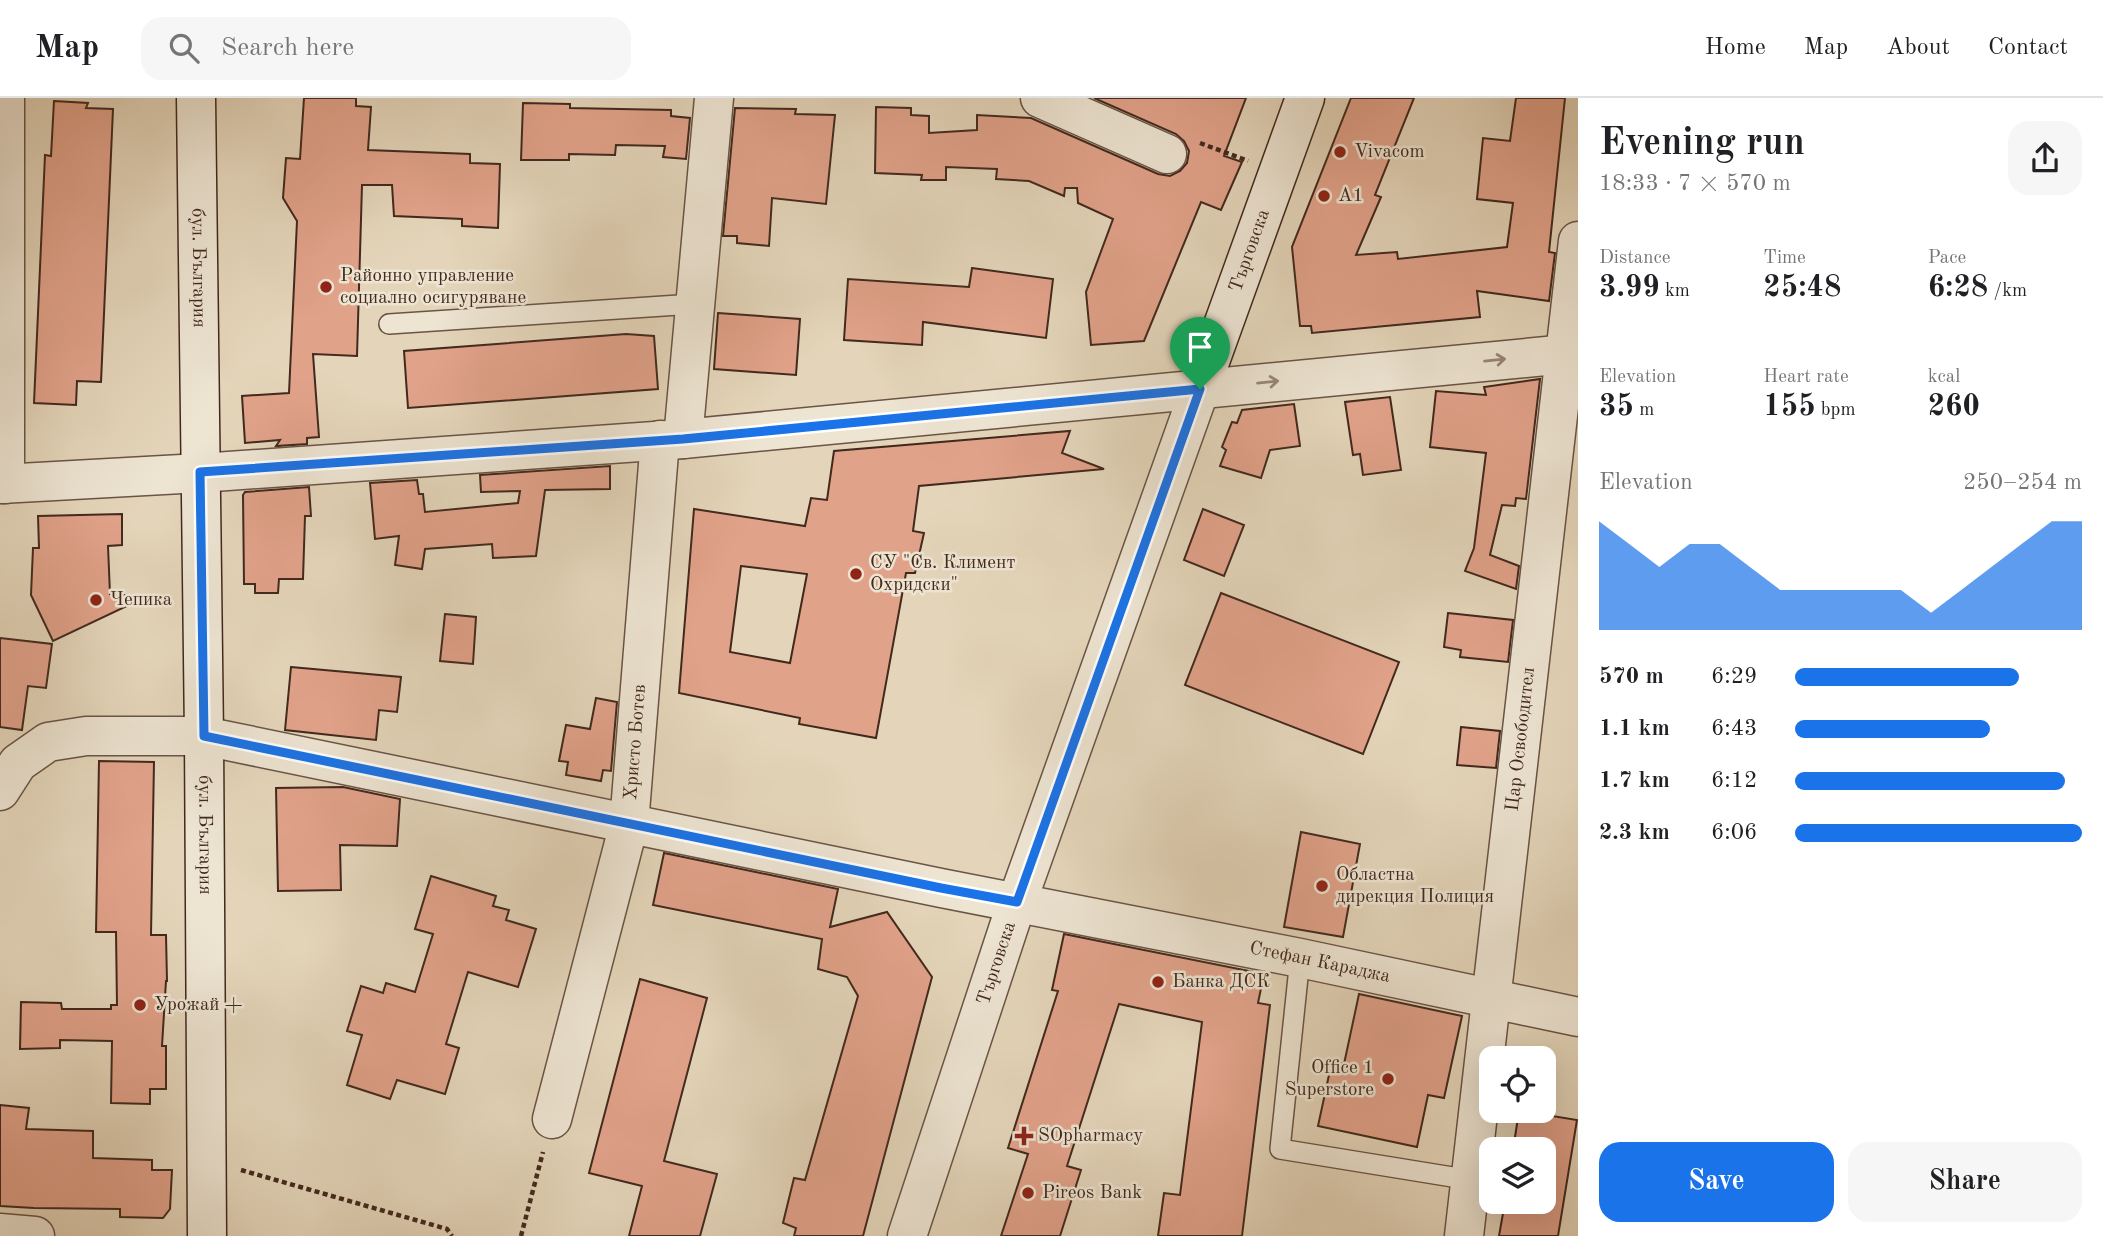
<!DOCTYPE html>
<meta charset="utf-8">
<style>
body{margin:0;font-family:"Old Standard TT",serif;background:#f6f6f6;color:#202124;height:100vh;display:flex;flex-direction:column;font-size:26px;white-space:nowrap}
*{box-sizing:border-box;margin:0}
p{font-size:23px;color:#757577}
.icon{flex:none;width:38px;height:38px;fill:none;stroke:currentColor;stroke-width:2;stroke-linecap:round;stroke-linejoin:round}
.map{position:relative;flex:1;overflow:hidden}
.drawer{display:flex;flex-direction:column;background:#fff;width:525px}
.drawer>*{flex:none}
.controls{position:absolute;left:1479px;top:948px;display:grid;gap:14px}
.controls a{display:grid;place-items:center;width:77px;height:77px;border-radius:14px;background:#fff;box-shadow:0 7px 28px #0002;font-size:35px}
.pin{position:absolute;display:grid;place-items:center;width:60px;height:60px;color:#fff;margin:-72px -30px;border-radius:50% 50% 50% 0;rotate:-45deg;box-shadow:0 0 7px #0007}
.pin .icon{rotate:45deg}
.round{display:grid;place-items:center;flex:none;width:74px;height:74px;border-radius:21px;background:#f6f6f6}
.overview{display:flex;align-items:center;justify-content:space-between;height:119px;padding:0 21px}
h1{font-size:38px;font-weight:800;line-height:52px}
.metrics{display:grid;grid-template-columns:repeat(3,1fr);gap:10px;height:119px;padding:7px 21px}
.metrics div{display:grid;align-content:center}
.metrics b{font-size:30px;font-weight:800}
.metrics small{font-size:19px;font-weight:400}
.metrics p{font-size:19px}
.chart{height:196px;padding:14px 21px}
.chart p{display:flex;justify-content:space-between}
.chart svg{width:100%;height:126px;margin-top:7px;fill:#1a73e8;opacity:.7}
.button{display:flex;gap:14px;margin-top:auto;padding:14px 21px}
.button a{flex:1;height:80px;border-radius:21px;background:#1a73e8;color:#fff;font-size:28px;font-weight:800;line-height:80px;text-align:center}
.button a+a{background:#f6f6f6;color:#202124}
ul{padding:0 21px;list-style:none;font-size:23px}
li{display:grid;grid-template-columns:112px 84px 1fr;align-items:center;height:52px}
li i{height:18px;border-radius:9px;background:#1a73e8}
header{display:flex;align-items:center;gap:42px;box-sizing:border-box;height:98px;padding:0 35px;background:#fff;border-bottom:2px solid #e0e0e0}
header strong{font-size:33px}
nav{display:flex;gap:38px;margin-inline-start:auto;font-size:24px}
.search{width:490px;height:63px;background:#f6f6f6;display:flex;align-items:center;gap:18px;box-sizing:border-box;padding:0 24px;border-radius:21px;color:#757577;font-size:26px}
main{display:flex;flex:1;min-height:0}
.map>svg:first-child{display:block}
.building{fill:#e1a28a;stroke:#42291e;stroke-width:2;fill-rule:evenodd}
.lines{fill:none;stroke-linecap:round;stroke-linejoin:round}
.lane-casing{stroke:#6a5445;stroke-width:22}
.street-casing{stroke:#6a5445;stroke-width:41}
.secondary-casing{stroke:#42291e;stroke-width:41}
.path{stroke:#42291e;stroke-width:4.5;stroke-dasharray:5 3.5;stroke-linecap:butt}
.lane{stroke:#ede4d2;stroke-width:19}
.street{stroke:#ede4d2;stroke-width:38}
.secondary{stroke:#ede4d2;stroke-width:38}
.oneway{stroke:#988678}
.route-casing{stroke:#fff;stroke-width:14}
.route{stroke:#1a73e8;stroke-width:9}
.poi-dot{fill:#8f2418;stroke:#ede4d2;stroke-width:2.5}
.labels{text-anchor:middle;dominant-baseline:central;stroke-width:5;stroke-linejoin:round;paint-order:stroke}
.poi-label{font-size:19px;fill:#42291e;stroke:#ede4d2;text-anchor:start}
.street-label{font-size:19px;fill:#42291e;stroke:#ede4d2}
</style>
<header>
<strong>Map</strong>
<div class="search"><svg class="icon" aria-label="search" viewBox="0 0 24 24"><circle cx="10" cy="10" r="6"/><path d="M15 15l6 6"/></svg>Search here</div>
<nav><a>Home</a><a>Map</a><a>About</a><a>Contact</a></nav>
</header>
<main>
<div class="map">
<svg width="1578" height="1138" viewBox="0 0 1578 1138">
<rect width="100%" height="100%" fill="#e4d5ba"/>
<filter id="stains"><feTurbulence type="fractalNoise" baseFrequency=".00286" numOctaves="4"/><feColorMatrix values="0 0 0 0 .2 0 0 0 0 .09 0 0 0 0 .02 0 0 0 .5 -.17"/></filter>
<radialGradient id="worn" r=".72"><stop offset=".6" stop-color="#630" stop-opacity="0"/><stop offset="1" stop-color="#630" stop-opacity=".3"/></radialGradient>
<g class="building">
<polygon points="304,0 356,0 356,8 371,9 368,52 470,56 470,65 500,66 498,130 462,128 462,121 394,118 392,87 362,87 357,258 313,256 319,339 307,340 307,346 276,348 280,342 245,345 242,298 289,295 297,123 283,100 286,60 300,61"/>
<polygon points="1094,0 1246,0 1224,58 1242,64 1221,112 1201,104 1144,243 1091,247 1086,194 1113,121 1078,105 1077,90 1065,90 1064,98 1029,83 996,81 997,71 946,69 946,82 921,82 922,77 875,75 876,9 911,10 911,17 929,18 929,35 977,32 977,17 1031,20 1158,76 1170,78 1180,73 1187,65 1189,53 1184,43 1176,36"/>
<polygon points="1351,0 1414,0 1375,97 1381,99 1356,157 1397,154 1398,161 1507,149 1513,105 1477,101 1483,40 1510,43 1516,0 1565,0 1549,154 1555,155 1549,203 1477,193 1480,219 1312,235 1311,228 1300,228 1292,149"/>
<polygon points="54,3 88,5 86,10 113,11 101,284 77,283 76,307 34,305 45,57 51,58"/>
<polygon points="523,5 570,6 570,10 671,12 671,18 690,20 686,61 663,59 665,48 616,47 615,57 569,56 569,62 521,62"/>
<polygon points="735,10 796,11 795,16 835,17 826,106 772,100 769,148 737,145 737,138 723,138"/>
<polygon points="972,170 1053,181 1046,240 923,224 922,247 844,242 848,181 969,189"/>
<polygon points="718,215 800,221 796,277 714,271"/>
<polygon points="626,236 654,238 658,291 408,310 404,253"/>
<polygon points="1540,281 1526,401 1516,400 1515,408 1502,407 1490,457 1519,468 1516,491 1465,473 1474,450 1486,355 1430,349 1436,293 1486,297 1484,289"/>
<polygon points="1390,299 1401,372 1363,377 1360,356 1353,357 1345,304"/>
<polygon points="1294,306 1300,348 1270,352 1261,380 1220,368 1226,352 1222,349 1232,324 1237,325 1242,312"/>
<path d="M 1070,333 L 1062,355 L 1104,371 L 919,388 L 913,433 L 924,435 L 915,475 L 906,475 L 876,640 L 799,626 L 800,620 L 679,595 L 694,411 L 805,428 L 811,400 L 827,402 L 834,353 ZM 741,468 L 807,476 L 790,565 L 730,554 Z"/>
<polygon points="610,368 610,391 545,392 536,458 493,460 492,446 425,451 422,471 395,467 399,438 375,441 370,385 417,382 419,396 423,396 425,414 518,405 520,393 481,394 480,377"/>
<polygon points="309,389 311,418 305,418 303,481 279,481 278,495 255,495 255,486 244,486 243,397 245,394"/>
<polygon points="1203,411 1244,427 1224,478 1184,462"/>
<polygon points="122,416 122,447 108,448 110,496 146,499 53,543 31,497 33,450 39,450 38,418"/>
<polygon points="1221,495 1399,564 1363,656 1185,587"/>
<polygon points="1448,515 1513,522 1508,564 1460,559 1461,552 1444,549"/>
<polygon points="445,516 476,519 473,566 440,563"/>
<polygon points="0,540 52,546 46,590 28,588 22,632 0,629"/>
<polygon points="291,569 401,579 397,614 379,612 376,642 285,632"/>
<polygon points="596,600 617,604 611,673 603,672 601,683 566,677 568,664 559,663 566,627 590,631"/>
<polygon points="1461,629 1500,633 1496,670 1457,667"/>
<polygon points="99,663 154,664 151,837 166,837 167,883 166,883 162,948 166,948 166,991 150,991 150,1006 111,1005 112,943 60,942 60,950 20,951 21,904 61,905 62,911 111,911 111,907 117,907 116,834 96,834"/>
<polygon points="343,689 400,701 397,748 340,747 341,792 278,793 276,690"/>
<polygon points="1301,734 1360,746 1343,839 1284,829"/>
<polygon points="664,755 838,791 830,829 887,814 932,879 863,1138 794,1138 796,1130 783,1125 794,1080 805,1082 858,898 847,879 818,871 822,841 653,807"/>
<polygon points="431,778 496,798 493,808 509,812 506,822 536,831 518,889 468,874 446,946 459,950 445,996 397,982 390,1001 347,987 362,937 347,933 361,888 383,895 386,885 415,894 433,836 415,831"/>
<polygon points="1064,836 1264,876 1258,905 1270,907 1242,1138 1158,1138 1164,1095 1180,1097 1202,924 1119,906 1067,1068 1081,1072 1060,1138 1001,1138 1028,1056 1008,1050 1058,893 1052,892"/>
<polygon points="640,881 707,900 664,1063 717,1076 700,1138 629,1138 642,1088 589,1075"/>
<polygon points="1359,896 1462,918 1444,1000 1428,997 1417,1049 1318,1028 1332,963 1344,966"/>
<polygon points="0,1007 29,1010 26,1031 93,1033 93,1060 152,1062 152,1072 172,1072 170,1111 163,1120 120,1119 120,1111 34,1110 0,1108"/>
<polygon points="1519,1013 1546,1013 1546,1017 1577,1022 1558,1138 1499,1138 1505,1104 1544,1104 1544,1052 1513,1052"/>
</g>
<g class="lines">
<g class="lane-casing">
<g id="lane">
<polyline points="389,226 694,206"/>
<polyline points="1300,860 1280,1051 1471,1082"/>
</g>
</g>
<g class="street-casing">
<g id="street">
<polyline points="1040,0 1167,56"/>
<polyline points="683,341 714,0"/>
<polyline points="0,386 200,375 683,341 1578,255"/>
<polyline points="5,386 5,0"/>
<path id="s1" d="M 0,693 L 18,665 L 48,644 L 86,638 L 204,638 L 941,790 L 1300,860 L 1578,919"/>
<path id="s2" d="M 552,1021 L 629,726 L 660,342"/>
<polyline points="0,1135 35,1138"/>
<path id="s3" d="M 907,1138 L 1017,804 L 1200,291"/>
<path id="s4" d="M 1464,1138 L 1578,143"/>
</g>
</g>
<g class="secondary-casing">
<g id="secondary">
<path id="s5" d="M 196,0 L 204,638 L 207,1138"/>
<path id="s6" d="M 1200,291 L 1305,0"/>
</g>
</g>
<g class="path">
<polyline points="1200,45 1248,63"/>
<polyline points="241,1072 447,1131 452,1138"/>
<polyline points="521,1138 543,1054"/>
</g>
<use href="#lane" class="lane"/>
<use href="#street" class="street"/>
<use href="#secondary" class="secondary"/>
</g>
<defs><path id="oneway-shaft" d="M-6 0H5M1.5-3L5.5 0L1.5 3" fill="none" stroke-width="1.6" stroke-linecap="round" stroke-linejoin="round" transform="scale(1.75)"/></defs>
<g class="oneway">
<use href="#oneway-shaft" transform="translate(1495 262) rotate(-6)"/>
<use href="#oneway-shaft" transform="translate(1268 284) rotate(-6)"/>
</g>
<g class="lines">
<g class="route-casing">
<polygon id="route" points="1200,291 1017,804 941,790 204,638 200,374 683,341"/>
</g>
<use href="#route" class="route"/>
</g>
<g class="poi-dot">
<circle cx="1340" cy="54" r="7"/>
<circle cx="1324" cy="98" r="7"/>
<circle cx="326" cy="189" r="7"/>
<circle cx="856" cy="476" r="7"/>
<circle cx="96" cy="502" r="7"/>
<circle cx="1322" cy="788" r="7"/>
<circle cx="1158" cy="884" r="7"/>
<circle cx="140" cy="907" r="7"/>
<circle cx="1388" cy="981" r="7"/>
<path d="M1020.5 1027.5h7v7h7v7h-7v7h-7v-7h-7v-7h7z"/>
<circle cx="1028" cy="1095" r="7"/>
</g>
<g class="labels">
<g class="poi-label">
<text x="1354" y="54">Vivacom</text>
<text x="1338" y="98">A1</text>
<text x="340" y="178">Районно управление<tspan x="340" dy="22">социално осигуряване</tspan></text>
<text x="870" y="465">СУ "Св. Климент<tspan x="870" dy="22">Охридски"</tspan></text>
<text x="110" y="502">Чепика</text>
<text x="1336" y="777">Областна<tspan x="1336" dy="22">дирекция Полиция</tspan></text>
<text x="1172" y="884">Банка ДСК</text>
<text x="154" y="907">Урожай +</text>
<text x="1374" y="970" text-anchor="end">Office 1<tspan x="1374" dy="22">Superstore</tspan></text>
<text x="1038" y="1038">SOpharmacy</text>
<text x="1042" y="1095">Pireos Bank</text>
</g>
<g class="street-label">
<text stroke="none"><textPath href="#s6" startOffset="147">Търговска</textPath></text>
<text stroke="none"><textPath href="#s5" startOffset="170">бул. България</textPath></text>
<text stroke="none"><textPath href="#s4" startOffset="500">Цар Освободител</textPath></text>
<text stroke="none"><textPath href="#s2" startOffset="387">Христо Ботев</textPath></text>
<text stroke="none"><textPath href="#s5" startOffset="737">бул. България</textPath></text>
<text stroke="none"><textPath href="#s3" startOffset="287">Търговска</textPath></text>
<text stroke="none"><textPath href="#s1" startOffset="1365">Стефан Караджа</textPath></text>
</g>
</g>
<rect width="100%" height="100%" filter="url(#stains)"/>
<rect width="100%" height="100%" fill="url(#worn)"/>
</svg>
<div class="controls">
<a><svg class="icon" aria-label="locate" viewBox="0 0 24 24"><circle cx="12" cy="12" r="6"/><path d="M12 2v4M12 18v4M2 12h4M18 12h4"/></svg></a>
<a><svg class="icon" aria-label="layers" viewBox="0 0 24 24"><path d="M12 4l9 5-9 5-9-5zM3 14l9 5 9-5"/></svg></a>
</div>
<div class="pin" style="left:1200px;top:291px;background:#1e9e55"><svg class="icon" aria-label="arrive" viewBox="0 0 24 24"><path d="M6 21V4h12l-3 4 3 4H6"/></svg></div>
</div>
<section class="drawer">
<div class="overview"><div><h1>Evening run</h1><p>18:33 · 7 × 570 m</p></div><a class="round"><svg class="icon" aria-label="share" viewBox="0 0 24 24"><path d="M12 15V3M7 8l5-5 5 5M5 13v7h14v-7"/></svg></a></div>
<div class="metrics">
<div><p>Distance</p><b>3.99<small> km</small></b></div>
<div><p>Time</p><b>25:48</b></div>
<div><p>Pace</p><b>6:28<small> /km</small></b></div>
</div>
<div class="metrics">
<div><p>Elevation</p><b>35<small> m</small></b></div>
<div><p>Heart rate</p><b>155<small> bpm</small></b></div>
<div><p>kcal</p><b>260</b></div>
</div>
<div class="chart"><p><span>Elevation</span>250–254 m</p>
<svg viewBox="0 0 160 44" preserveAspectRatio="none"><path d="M0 44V6L10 14L20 22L30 14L40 14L50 22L60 30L70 30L80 30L90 30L100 30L110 38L120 30L130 22L140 14L150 6L160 6V44z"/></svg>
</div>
<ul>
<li><b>570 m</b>6:29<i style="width:78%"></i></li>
<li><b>1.1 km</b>6:43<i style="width:68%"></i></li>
<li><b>1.7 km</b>6:12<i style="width:94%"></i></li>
<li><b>2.3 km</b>6:06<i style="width:100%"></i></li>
</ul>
<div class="button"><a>Save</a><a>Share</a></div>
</section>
</main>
